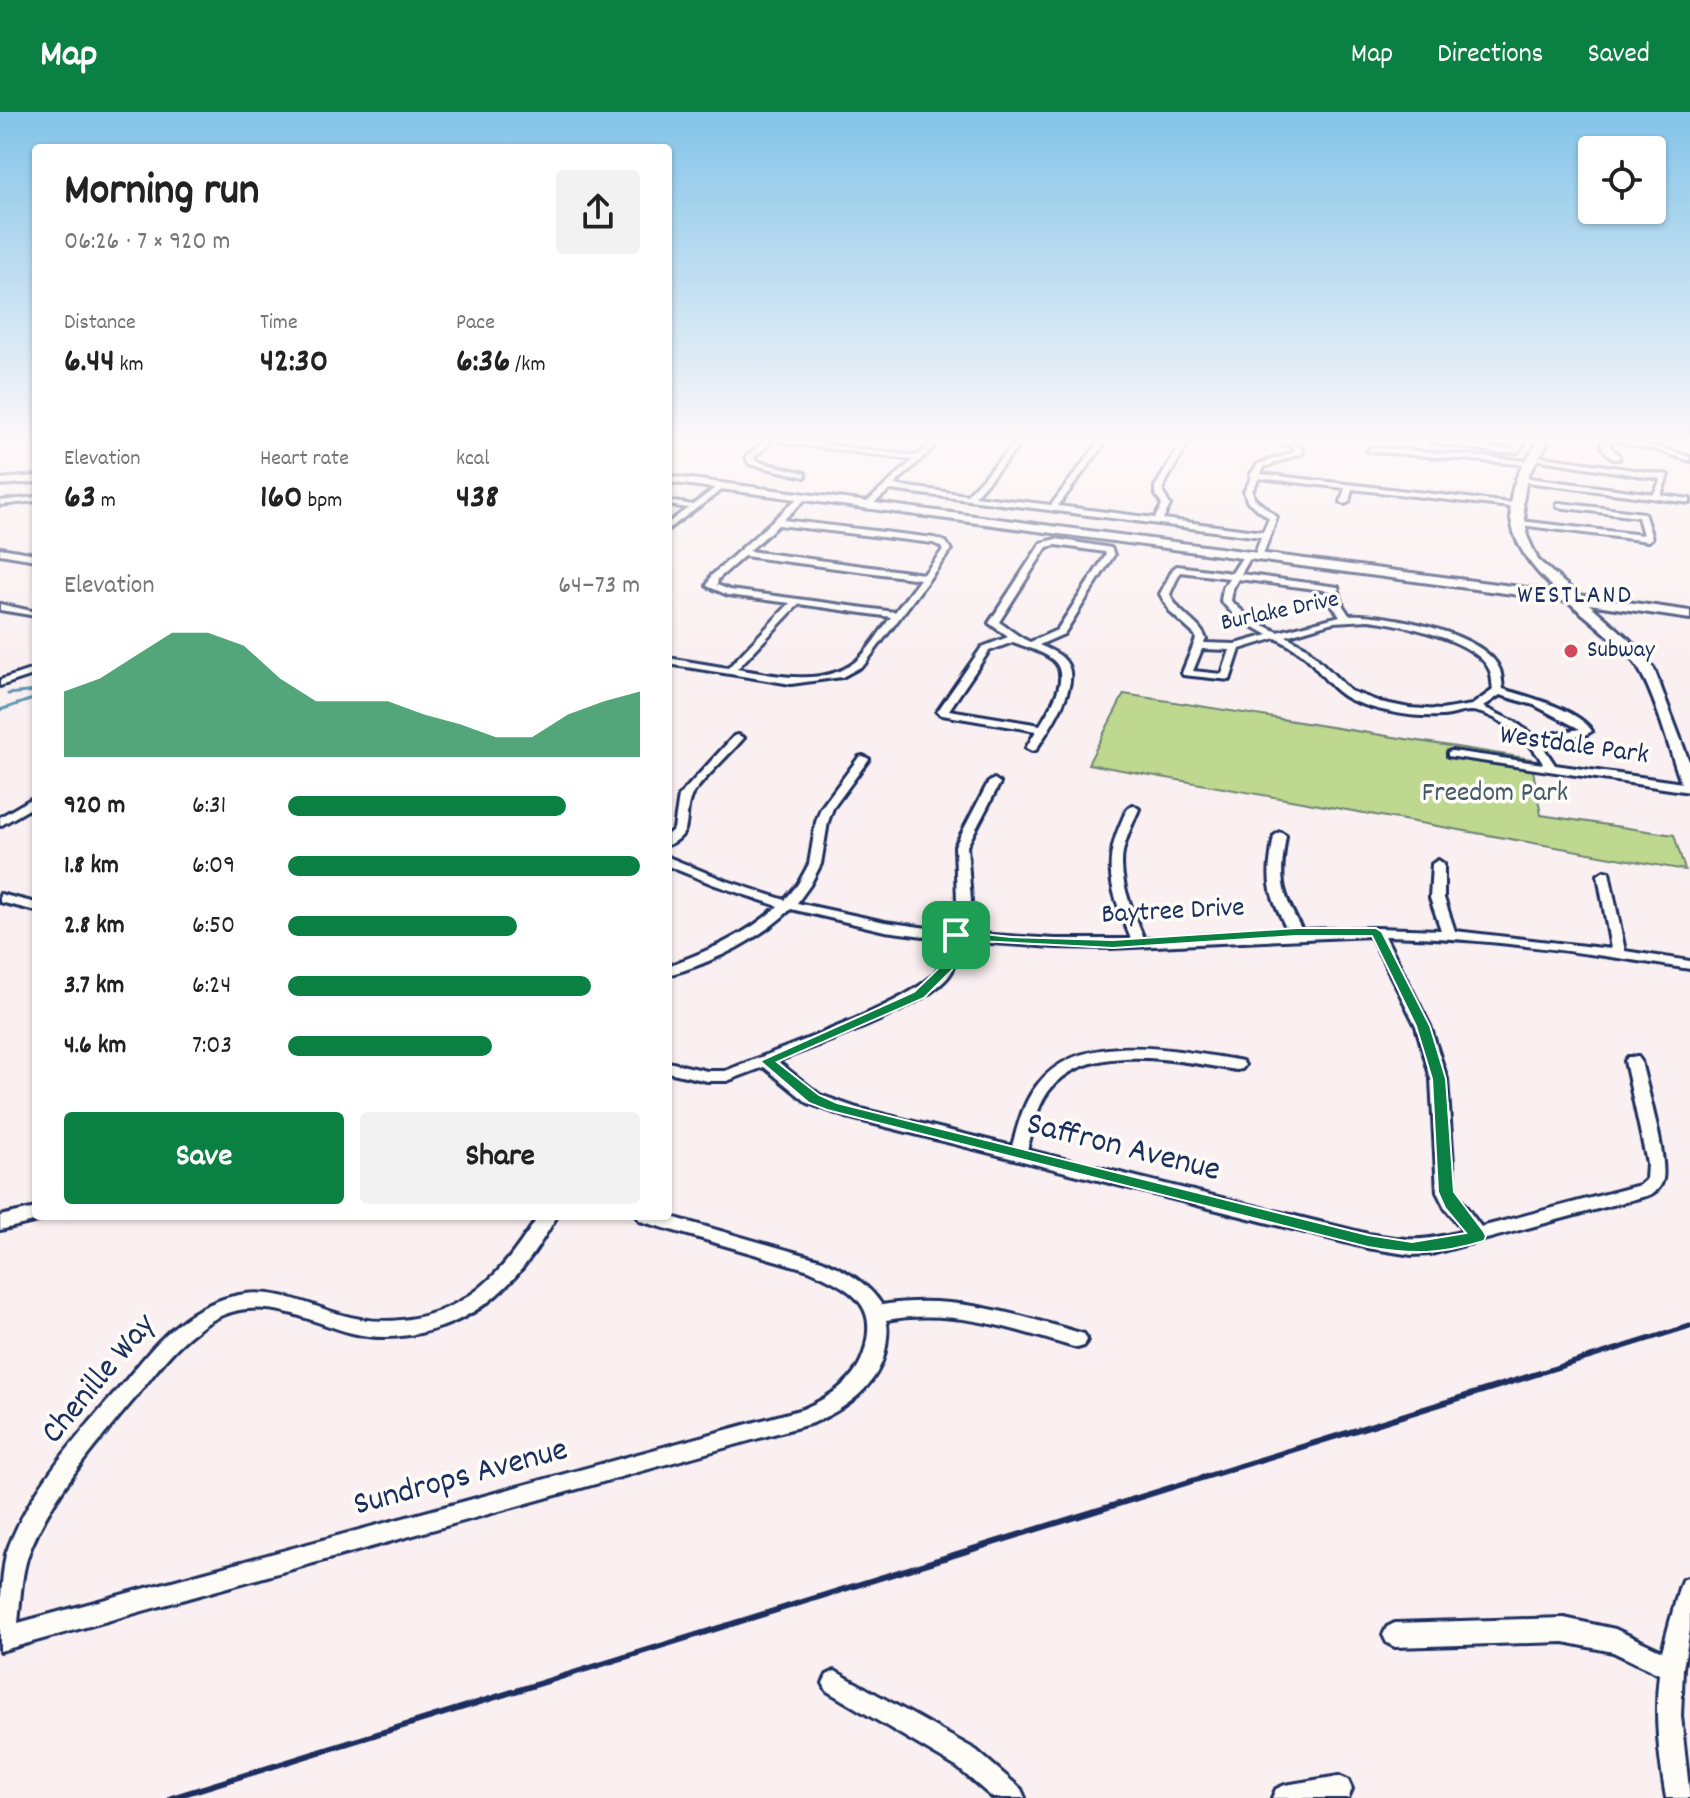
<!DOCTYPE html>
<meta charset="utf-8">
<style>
body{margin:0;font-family:Dekko,sans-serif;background:#f2f2f2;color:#222;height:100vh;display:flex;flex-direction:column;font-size:30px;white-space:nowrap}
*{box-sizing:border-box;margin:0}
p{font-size:26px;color:#767676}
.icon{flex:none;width:44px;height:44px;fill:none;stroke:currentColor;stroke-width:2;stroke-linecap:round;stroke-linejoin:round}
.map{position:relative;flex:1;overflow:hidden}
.sheet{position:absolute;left:32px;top:32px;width:640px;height:1076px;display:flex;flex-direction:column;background:#fff;border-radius:8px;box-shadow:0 2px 6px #0004}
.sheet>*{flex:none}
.fabs{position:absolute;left:1578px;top:24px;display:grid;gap:16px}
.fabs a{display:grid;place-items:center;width:88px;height:88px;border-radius:8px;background:#fff;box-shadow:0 2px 6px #0004;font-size:40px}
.pin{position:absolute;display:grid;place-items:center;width:68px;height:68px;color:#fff;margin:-34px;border-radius:16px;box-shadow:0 4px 12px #0006}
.round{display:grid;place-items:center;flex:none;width:84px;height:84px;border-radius:8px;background:#f2f2f2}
.overview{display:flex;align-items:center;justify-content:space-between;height:136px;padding:0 32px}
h1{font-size:44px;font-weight:700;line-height:60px}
.stats{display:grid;grid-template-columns:repeat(3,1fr);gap:12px;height:136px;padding:8px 32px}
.stats div{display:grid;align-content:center}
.stats b{font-size:34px;font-weight:700}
.stats small{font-size:22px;font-weight:400}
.stats p{font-size:22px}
.chart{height:224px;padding:16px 32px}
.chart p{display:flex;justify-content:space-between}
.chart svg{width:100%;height:144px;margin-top:8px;fill:#0b8043;opacity:.7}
.action{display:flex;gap:16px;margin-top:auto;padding:16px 32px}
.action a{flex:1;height:92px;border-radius:8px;background:#0b8043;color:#fff;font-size:32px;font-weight:700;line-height:92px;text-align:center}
.action a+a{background:#f2f2f2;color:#222}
ul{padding:0 32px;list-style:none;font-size:26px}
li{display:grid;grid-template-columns:128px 96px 1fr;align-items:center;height:60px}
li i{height:20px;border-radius:10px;background:#0b8043}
header{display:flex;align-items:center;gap:48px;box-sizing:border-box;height:112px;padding:0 40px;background:#0b8043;color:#fff}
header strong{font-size:38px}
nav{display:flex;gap:44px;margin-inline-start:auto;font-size:28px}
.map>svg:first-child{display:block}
.green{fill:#bfd88f;stroke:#6d8476;stroke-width:2}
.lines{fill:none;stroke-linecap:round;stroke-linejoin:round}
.stream{stroke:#5f96b2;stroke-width:3}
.minor-casing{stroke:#1b2f5e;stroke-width:6}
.tertiary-casing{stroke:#1b2f5e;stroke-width:6}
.secondary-casing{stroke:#1b2f5e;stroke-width:6}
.minor{fill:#fdfcf7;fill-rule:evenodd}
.tertiary{fill:#fdfcf7;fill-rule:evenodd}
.secondary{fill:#fdfcf7;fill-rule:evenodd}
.rail-far1{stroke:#1b2f5e;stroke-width:5}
.rail{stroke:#1b2f5e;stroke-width:6}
.route{fill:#0b8043;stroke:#fff;stroke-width:2;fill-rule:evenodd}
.poi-dot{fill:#d1495b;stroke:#fdfcf7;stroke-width:3}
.labels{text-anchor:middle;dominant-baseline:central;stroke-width:7;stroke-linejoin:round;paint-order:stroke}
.far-street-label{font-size:24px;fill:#1b2f5e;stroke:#fdfcf7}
.far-poi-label{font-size:24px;fill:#1b2f5e;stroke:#fdfcf7;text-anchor:start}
.far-quarter-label{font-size:26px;letter-spacing:2px;fill:#1b2f5e;stroke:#fdfcf7}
.street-label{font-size:28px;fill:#1b2f5e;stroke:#fdfcf7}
.park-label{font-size:28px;fill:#44596a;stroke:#fdfcf7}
.near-street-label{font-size:34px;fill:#1b2f5e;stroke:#fdfcf7}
</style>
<header>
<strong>Map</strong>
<nav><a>Map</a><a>Directions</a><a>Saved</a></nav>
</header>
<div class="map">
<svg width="1690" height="1686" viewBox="0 0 1690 1686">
<rect width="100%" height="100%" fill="#faeff1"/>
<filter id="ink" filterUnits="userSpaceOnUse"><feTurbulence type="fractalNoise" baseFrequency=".0125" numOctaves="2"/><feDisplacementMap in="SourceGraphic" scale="16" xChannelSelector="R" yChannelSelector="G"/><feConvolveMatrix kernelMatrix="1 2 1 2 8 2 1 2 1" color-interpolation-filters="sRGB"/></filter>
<g filter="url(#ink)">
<polygon class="green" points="1124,582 1531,647 1541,703 1674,723 1685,758 1088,652"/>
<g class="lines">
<g class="stream">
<polyline points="8,582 36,579"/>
<polyline points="0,598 36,586"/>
</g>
<g class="minor-casing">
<g id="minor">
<polygon points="763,330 771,330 754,345 755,349 805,361 805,365 749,352 746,345"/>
<polygon points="780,330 805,330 917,344 931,330 939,330 894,373 967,383 1016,330 1023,330 975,384 1051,393 1099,330 1106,330 1058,394 1155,406 1162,393 1155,381 1155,375 1182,330 1189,330 1163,375 1163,381 1170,393 1163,407 1263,420 1269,406 1247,389 1244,379 1252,365 1250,363 1258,352 1295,340 1293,335 1278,330 1299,332 1303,341 1264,355 1261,362 1519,392 1523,394 1519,396 1352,377 1349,390 1345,392 1341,390 1345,376 1259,366 1252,379 1254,386 1277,405 1262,445 1258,448 1254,445 1261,425 890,378 868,396 864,394 865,392 913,348"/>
<path d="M 1430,330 C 1458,330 1485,338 1513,336 L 1518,330 L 1525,330 L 1518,340 L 1499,341 Z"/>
<polygon points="1602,330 1610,330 1610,335 1619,343 1619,347 1613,347 1602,336"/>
<path d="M 1620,330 C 1645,330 1666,337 1690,345 L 1690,349 L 1656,338 Z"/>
<polygon points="1371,335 1530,349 1534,351 1530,353 1368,339"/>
<polygon points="1531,343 1668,363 1661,383 1690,387 1690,391 1518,369 1517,367 1521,365 1654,382 1661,367 1534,347"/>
<polygon points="719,373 726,375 668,417 668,411 688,396 668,393 668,389 693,393"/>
<path d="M 801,383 L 808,385 L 783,408 L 934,426 L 946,430 L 951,438 L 864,553 L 842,565 L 791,572 L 668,552 L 668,546 L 728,556 L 790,491 L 728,483 L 707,474 L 711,464 ZM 778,413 L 933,431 L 940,434 L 943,438 L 924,462 L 749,439 ZM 744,444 L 920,467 L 895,500 L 730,478 L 717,473 L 718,467 ZM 799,492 L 891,505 C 880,519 869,539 855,550 C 822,575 774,563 737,557 Z"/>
<polygon points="36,385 36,389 0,393 0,389"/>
<polygon points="1560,391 1644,401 1652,426 1648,429 1520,413 1516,411 1520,409 1643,423 1638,405 1557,395 1557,391"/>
<path d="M 1056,427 L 1111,436 L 1114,443 L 1064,522 L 1039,533 C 1050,538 1065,543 1069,556 C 1077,578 1047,620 1036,638 L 1032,639 L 1026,636 L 1036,619 L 942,603 L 937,600 L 982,535 L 1008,525 L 989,511 L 1041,431 ZM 1056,433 L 1105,440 L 1106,443 L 1057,518 L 1030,530 C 1018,525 1010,517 999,510 L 1047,435 ZM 1013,530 C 1026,535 1042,539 1053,548 C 1072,564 1049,598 1040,613 L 949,598 L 989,539 Z"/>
<polygon points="0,436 36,442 36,448 0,442"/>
<path d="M 1245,441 L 1252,443 L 1241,462 L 1338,475 L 1343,494 L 1349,503 C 1385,501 1486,521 1500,558 C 1502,564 1502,571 1503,577 C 1528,585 1578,597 1592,619 L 1587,622 L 1540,630 L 1555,653 L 1690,672 L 1690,680 L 1448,644 L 1448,640 L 1452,639 L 1543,652 C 1532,629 1497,601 1471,599 C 1461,599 1451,604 1441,604 C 1413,606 1377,599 1351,588 C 1332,579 1321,561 1307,546 C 1298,538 1287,532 1276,526 L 1240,537 L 1230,568 L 1183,563 L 1182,561 L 1196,527 L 1195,523 L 1171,501 L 1160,482 L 1173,457 L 1177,454 L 1232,461 ZM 1180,460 L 1229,466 L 1223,476 L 1221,489 L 1236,505 L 1268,523 L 1236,532 L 1204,531 L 1206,527 C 1200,510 1177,502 1170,482 ZM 1238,467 L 1331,479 L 1333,494 L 1340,504 L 1278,520 L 1251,507 L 1231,489 L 1233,476 ZM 1368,508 C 1398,511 1478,528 1490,559 C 1492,564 1492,572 1493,578 L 1472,593 L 1441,598 L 1409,596 L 1380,590 L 1350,579 L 1306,535 L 1286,524 L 1333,510 ZM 1202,537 L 1230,538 L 1222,562 L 1193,559 ZM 1500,583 L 1534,593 L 1580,617 L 1535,625 L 1515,610 L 1483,595 Z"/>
<polygon points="0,492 36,500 36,504 0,498"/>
<polygon points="36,556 36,562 0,574 0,568"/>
<path d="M 738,623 L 744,626 L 742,628 C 732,640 696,674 691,685 C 682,705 695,722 668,733 L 668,722 L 674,717 L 679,684 L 734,624 Z"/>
<path d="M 863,644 L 869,647 L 833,696 L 828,710 L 821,752 L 810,773 L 797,791 L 885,810 L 949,819 L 957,789 L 955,734 L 988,671 L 994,667 L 1000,671 L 967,734 L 971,789 L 962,821 L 1055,827 L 1131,827 C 1114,785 1101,758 1120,713 C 1124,705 1125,697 1133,693 L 1139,697 C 1133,711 1126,725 1123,740 C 1118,770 1133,799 1144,827 L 1288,819 C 1267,779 1266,769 1274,724 L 1280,720 L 1286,724 C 1279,768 1280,778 1302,818 L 1376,816 L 1441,818 L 1430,786 L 1432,752 L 1438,748 L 1444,752 L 1444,786 L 1455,819 L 1611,837 L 1598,763 L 1604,759 L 1609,760 L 1625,839 L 1690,849 L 1690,857 C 1589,841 1488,826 1385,824 L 1430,914 L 1447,967 L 1455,1080 L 1481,1115 L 1640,1073 L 1646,1068 L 1647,1051 L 1625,949 L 1628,945 L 1638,945 L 1641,949 C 1647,976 1667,1043 1663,1067 C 1661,1076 1654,1082 1646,1084 L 1431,1142 L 1412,1143 L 1368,1136 L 847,1005 L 808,991 L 764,955 L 727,969 L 707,969 L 668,960 L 668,950 L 707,959 L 725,959 C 766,942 920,889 938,857 C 943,849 944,837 947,827 L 885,819 L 791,797 C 757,829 712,851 668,863 L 668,854 C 708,839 747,823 778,794 L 715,773 L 668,754 L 668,745 L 724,768 L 785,788 L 798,772 L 809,752 L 816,710 L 821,696 L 859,645 ZM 1371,824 L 1416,914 L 1431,967 L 1437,1080 L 1445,1096 L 1464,1119 C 1423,1130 1410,1129 1368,1122 L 1027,1038 C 1033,1019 1036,996 1048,980 C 1088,926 1181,950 1237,958 L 1242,957 L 1245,953 L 1242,949 L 1237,948 C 1177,939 1082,916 1038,972 C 1023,990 1018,1013 1012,1034 L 857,996 L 820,983 L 777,949 C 817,933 933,894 952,859 C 956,850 957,838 960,829 L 1055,835 L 1111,836 Z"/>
<polygon points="36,684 36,693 0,714 0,705"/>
<polygon points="0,782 36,791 36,799 0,790"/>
<polygon points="36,1096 36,1104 44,1104 42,1108 0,1118 0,1104"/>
<path d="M 539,1104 L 557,1104 C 542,1129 525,1157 503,1177 C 465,1214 404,1234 352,1221 C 317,1212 284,1193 247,1197 C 222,1199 201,1214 183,1230 C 165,1246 151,1266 136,1285 C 97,1331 56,1378 32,1433 C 21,1457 21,1485 18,1511 L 803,1297 C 835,1283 862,1264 867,1228 C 869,1217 869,1207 864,1197 C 854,1177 828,1167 809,1158 L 640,1109 L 637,1104 L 668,1104 L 822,1148 C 846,1159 867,1170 882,1193 C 950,1182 1012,1201 1077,1220 L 1084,1222 L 1087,1228 L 1084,1234 L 1077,1236 C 1014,1217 953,1196 886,1208 C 889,1217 887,1224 886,1234 C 880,1273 847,1296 813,1311 L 0,1539 C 0,1507 0,1473 6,1442 C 28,1378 78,1324 122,1273 C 140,1251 157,1228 179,1211 C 197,1197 217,1187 239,1183 C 274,1176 307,1192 339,1202 C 395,1219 455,1204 495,1162 C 512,1145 525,1124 539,1104 Z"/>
<path d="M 1690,1465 L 1690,1518 L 1683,1556 L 1681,1604 L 1690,1686 L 1666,1686 C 1659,1645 1654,1604 1659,1562 L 1613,1540 L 1564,1530 L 1395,1535 L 1387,1531 L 1383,1523 L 1387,1515 L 1395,1511 L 1564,1506 L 1615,1517 L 1662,1539 L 1679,1476 L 1682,1468 Z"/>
<polygon points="835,1559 976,1638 1021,1677 1025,1686 993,1686 958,1656 827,1579 823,1571 827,1563"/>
<polygon points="1339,1664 1348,1668 1352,1677 1348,1686 1272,1686 1276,1677 1285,1673"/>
</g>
</g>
<g class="tertiary-casing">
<g id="tertiary">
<polygon points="36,364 36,370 0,373 0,367"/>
<polygon points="668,364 1573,482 1579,486 1573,490 668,370"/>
</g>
</g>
<g class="secondary-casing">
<path id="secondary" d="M 1538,330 L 1548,330 L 1527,365 L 1523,390 L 1527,424 L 1538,448 L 1578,483 L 1690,499 L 1690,507 L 1589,492 L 1629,527 L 1654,557 L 1690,652 L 1690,679 L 1682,674 C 1670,640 1657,589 1640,559 C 1632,544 1616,530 1603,519 C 1559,480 1490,437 1516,367 C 1521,354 1530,343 1538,330 Z"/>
</g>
<use href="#minor" class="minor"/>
<use href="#tertiary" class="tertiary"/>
<use href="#secondary" class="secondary"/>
<polyline class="rail-far1" points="1533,1263 1690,1214"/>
<polyline class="rail" points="171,1686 1540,1261"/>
</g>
</g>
<linearGradient id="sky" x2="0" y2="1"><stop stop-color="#83c4e9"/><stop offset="0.58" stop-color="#fdf8f9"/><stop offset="1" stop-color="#fdf8f9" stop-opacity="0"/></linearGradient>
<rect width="1690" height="566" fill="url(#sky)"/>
<path class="route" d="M 1296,816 L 1376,816 L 1382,820 L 1430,914 L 1446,967 L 1454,1080 L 1484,1120 L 1486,1124 L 1484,1129 C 1441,1142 1412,1143 1368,1135 L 827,998 L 809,991 L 760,949 L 914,880 L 939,856 L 950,823 L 956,819 L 1011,825 L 1113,828 ZM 1296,824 L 1372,824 L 1416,914 L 1432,967 L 1438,1080 L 1445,1096 L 1466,1121 L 1412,1130 L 1368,1123 L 837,991 L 819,983 L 777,950 L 924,886 L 952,858 L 961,828 L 1113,836 Z"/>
<circle class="poi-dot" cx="1571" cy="539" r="8"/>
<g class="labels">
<g class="far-street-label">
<text transform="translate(1280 500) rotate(-12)">Burlake Drive</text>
</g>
<g class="far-poi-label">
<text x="1587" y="539">Subway</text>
</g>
<g class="far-quarter-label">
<text x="1575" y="484">WESTLAND</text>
</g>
<g class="street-label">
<text transform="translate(1574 635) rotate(8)">Westdale Park</text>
<text transform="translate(1173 801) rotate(-3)">Baytree Drive</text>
</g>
<g class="park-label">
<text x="1495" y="683">Freedom Park</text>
</g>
<g class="near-street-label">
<text transform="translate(1123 1037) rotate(14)">Saffron Avenue</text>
<text transform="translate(100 1268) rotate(-50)">Chenille Way</text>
<text transform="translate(461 1367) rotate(-15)">Sundrops Avenue</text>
</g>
</g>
</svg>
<div class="fabs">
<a><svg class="icon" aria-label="locate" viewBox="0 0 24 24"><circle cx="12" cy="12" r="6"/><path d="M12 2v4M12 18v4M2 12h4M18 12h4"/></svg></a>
</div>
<div class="pin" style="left:956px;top:823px;background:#1e9e55"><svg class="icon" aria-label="arrive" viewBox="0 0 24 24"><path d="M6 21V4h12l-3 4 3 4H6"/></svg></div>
<section class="sheet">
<div class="overview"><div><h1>Morning run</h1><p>06:26 · 7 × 920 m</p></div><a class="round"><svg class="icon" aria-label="share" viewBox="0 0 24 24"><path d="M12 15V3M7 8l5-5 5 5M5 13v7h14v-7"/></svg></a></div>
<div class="stats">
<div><p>Distance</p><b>6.44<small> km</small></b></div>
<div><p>Time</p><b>42:30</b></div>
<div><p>Pace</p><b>6:36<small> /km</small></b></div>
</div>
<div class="stats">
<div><p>Elevation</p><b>63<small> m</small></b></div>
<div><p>Heart rate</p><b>160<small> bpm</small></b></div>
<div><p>kcal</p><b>438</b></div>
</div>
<div class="chart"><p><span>Elevation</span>64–73 m</p>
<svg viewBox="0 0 160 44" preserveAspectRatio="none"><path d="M0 44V24L10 20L20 13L30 6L40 6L50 10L60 20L70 27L80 27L90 27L100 31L110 34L120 38L130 38L140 31L150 27L160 24V44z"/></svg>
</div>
<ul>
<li><b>920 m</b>6:31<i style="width:79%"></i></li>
<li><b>1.8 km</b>6:09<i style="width:100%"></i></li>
<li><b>2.8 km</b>6:50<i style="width:65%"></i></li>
<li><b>3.7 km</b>6:24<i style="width:86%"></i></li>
<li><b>4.6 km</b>7:03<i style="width:58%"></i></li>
</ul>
<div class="action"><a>Save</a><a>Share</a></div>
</section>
</div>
